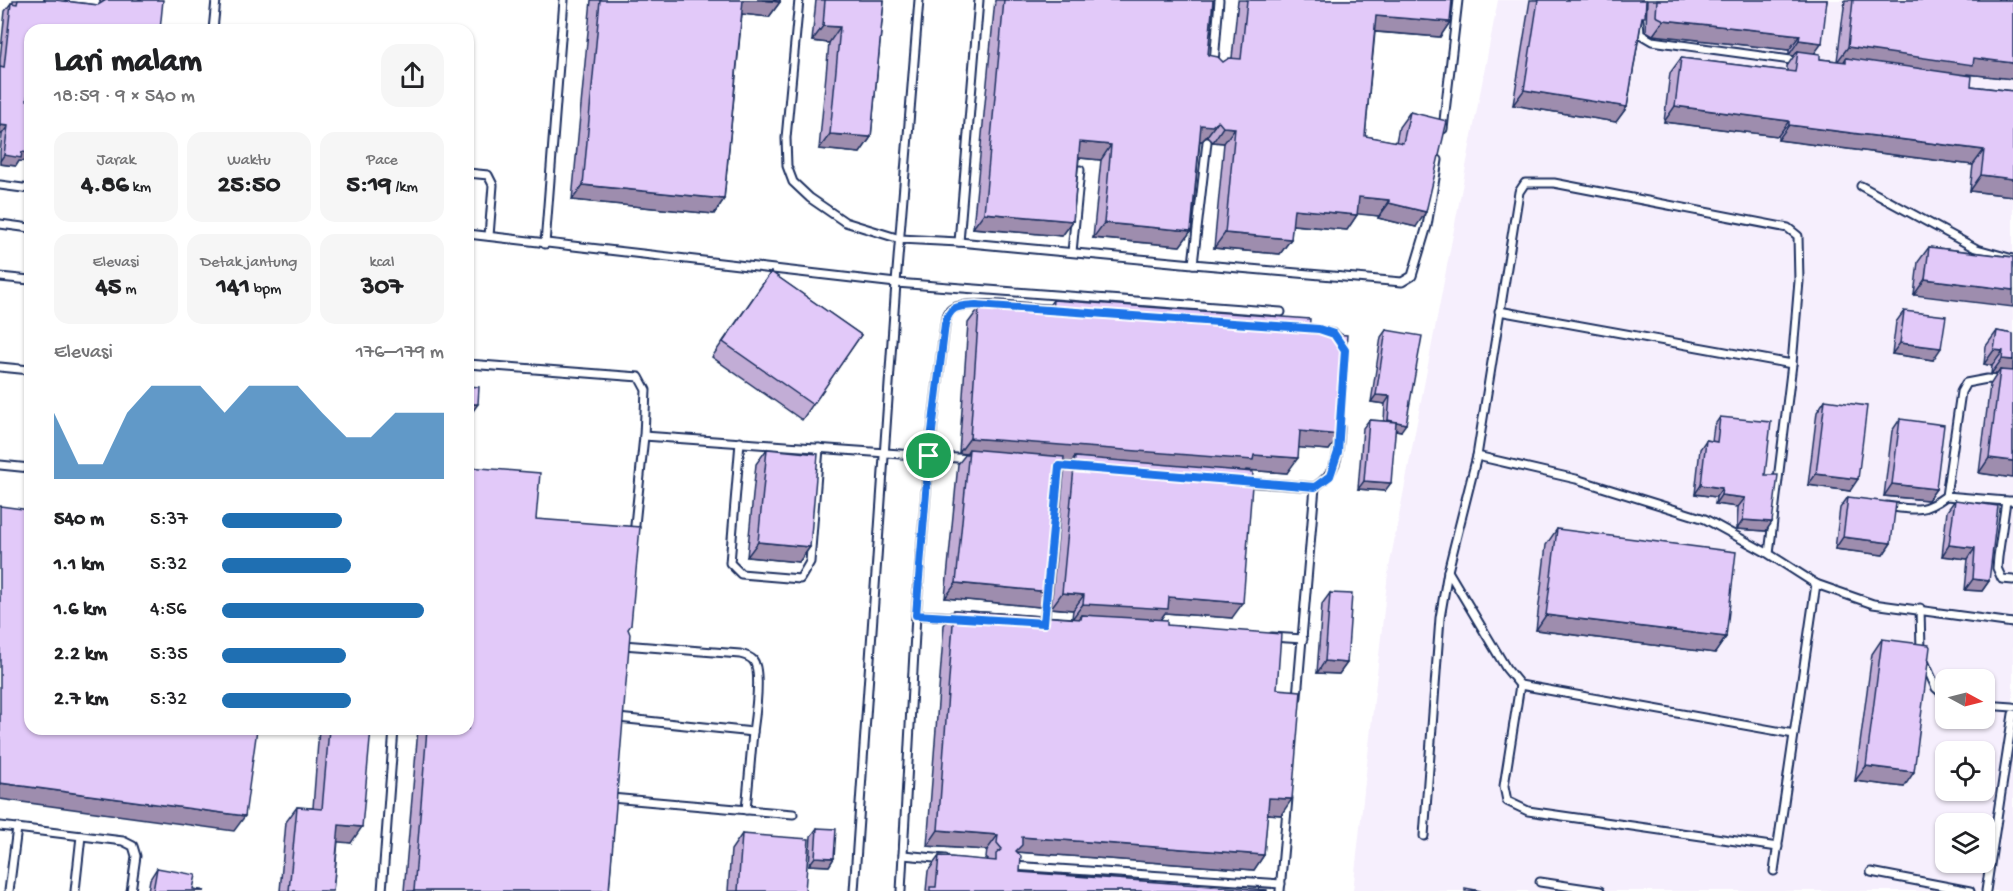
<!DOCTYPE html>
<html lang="id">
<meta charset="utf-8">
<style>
body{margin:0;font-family:"Gochi Hand",sans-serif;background:#f6f6f6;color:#202124;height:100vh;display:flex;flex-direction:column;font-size:22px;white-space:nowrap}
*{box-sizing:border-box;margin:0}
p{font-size:20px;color:#757577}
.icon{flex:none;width:33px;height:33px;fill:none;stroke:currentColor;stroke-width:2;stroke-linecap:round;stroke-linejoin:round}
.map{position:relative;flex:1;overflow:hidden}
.sheet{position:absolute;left:24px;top:24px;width:450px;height:711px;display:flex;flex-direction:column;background:#fff;border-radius:18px;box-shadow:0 2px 4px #0004}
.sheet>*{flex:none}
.needle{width:39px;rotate:97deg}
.buttons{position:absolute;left:1935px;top:669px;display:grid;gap:12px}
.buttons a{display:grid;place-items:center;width:60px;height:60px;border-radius:12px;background:#fff;box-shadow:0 2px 4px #0004;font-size:30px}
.pin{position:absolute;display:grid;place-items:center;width:51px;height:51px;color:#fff;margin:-26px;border:3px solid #fff;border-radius:50%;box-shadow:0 2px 6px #0007}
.round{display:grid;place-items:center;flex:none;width:63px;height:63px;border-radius:18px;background:#f6f6f6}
.head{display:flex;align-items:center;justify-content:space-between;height:102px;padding:0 30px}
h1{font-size:33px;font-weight:700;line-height:45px}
.stats{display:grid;grid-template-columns:repeat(3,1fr);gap:9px;height:102px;padding:6px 30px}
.stats div{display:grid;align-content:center;border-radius:15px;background:#f6f6f6;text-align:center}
.stats b{font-size:26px;font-weight:700}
.stats small{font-size:16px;font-weight:400}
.stats p{font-size:16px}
.chart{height:168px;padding:12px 30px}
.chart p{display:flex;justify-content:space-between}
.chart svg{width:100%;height:108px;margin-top:6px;fill:#1f6fb2;opacity:.7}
ul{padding:0 30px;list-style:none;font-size:20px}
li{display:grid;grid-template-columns:96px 72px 1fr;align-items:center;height:45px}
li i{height:15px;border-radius:8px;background:#1f6fb2}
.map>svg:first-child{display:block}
.built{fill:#f6effd;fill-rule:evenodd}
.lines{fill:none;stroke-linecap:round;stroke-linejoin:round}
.service-casing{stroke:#1b2f5e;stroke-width:11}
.minor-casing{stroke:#1b2f5e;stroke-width:18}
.service{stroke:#fff;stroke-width:7}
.minor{stroke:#fff;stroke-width:14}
.wall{fill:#c2add6;stroke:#1b2f5e;stroke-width:1.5}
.shaded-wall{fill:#9e8dae;stroke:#1b2f5e;stroke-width:1.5}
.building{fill:#e2c9f9;stroke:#1b2f5e;stroke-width:1.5}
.route-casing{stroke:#fff;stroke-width:12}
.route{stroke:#1a73e8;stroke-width:8}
</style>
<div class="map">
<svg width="2013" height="891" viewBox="0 0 2013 891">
<rect width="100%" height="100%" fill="#fff"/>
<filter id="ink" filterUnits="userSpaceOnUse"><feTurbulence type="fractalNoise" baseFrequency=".0167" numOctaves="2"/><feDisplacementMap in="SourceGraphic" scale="12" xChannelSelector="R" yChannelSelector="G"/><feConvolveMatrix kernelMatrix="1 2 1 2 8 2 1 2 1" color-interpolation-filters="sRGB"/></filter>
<g filter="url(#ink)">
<path class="built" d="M 1498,0 L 2013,0 L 2013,891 L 1353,891 L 1388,573 ZM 1946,680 L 1984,680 L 1984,718 L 1946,718 ZM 1946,752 L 1984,752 L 1984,790 L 1946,790 ZM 1946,824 L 1984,824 L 1984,862 L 1946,862 Z"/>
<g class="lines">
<g class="service-casing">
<g id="service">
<polyline points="799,0 786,138 787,166 793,182 810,198 845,222 900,239 959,242 1193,264 1207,142"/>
<polyline points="1639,20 1640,34 1652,41 1798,61"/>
<polyline points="213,30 216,0"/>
<polyline points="1214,63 1219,0"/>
<polyline points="1443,129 1458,0"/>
<polyline points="468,173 488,175 493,185 489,236"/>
<polyline points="0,185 30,189"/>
<polyline points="1861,186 1977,249 2013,259"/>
<polyline points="0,224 30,228"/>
<polyline points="468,234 896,283 1281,312"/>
<polyline points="959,242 979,0"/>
<polyline points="545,244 564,0"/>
<polyline points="1072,252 1080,170"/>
<polyline points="1193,264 1402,282 1412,276 1427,226 1438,160"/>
<polyline points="0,277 30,280"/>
<polyline points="1499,311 1792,364"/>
<polyline points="1300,327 1334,334 1340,340"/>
<polyline points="468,364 639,377 646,390 644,436 971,459"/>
<polyline points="0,367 30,370"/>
<polyline points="740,442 730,563 741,574 800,579 810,562 819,448"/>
<polyline points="0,465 30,468"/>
<path d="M 1245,482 L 1315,487 C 1339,470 1338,456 1340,427"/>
<polyline points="2006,501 1946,496 1961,392 1966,383 1987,379 2013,381"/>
<polyline points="2013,501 2006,501 1998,557 1997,568 2002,579 2013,580"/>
<path d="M 1887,506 C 1915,510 1923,513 1946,496"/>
<polyline points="634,535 644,436"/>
<polyline points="1769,554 1792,364 1799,281 1798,236 1788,228 1554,183 1525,183 1519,192 1477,456 1576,479 1705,519 1769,554 1816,584 1873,604 2013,623"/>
<polyline points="1448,571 1506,668 1520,685 1794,734"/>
<polyline points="1920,608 1921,651"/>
<polyline points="916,615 956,617"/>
<polyline points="1044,623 1048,589"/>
<polyline points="1272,637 1303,639"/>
<polyline points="1924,661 1936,688 1946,697"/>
<polyline points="1520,685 1504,786 1507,801 1528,811 1778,847"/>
<polyline points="1297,697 1315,487"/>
<polyline points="1984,705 2013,707"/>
<path d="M 618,718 L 753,732 C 755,718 762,670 753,660 C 750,657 744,655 740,654 L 623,645"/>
<polyline points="611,798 793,814"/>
<polyline points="746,810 753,732"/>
<polyline points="0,826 123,841 133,846 136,856 131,891"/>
<polyline points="1424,836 1440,618 1448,571 1477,456"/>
<polyline points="903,855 945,859"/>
<polyline points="1013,866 1281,884"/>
<polyline points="1774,871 1816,584"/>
<polyline points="1871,872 1970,891"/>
<polyline points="1540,882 1600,891"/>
<polyline points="9,891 17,828"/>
<polyline points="75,891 81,836"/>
<polyline points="382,891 394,729"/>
<polyline points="854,891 896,283 919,0"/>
<path d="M 901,891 L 916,615 L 929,456 L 945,324 C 947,317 947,311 954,308 C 970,300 1035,308 1056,310"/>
<polyline points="1280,891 1288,798"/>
<polyline points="1986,891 2013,714"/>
</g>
</g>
<g class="minor-casing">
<polyline id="minor" points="52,0 93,4"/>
</g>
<use href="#service" class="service"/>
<use href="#minor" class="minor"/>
</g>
<g class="wall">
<polygon points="13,0 55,0 98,5 100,4 100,0 163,0 30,30 19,161 16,166 0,164 0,152 2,134 0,134 0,59 5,11 11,3 13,3"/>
<polygon points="591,0 780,0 780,2 769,17 742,14 724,199 714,214 572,200"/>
<polygon points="816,0 884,0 871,137 860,153 819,149 829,43 812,41"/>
<polygon points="995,0 1213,0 1208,55 1223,62 1232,58 1238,0 1452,0 1450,22 1440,37 1375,32 1365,136 1396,142 1399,127 1410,112 1416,227 1378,218 1379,216 1357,213 1357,215 1347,230 1292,225 1291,239 1280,254 1214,248 1224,143 1213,142 1207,136 1202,141 1200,141 1191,231 1180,246 1093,238 1101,160 1079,158 1073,221 1062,236 973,228"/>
<polygon points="1530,0 1646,0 1641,24 1627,107 1616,122 1513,105"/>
<polygon points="1647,0 1827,0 1814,53 1820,59 1837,61 1845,0 2013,0 2013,79 1967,74 1966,75 1971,86 2013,91 2013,196 1970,191 1973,165 1778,140 1778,136 1664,122 1670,73 1681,58 1787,71 1787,66 1794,56 1789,55 1789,50 1653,35 1646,31"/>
<polygon points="1929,247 2013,257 1914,295 1918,262"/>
<polygon points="771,272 861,335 802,420 712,357"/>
<polygon points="1053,300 1309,332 1340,435 1329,450 1299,447 1287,473 1246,470 1246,471 1232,618 1165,613 1160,620 1167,625 1277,689 1281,815 1267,814 1264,855 1254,870 1017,852 1020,872 1267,891 926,891 928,871 939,856 989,861 986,858 987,850 927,846 944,625 954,610 1072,618 1073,610 1051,608 1064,473 1072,462 1063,461 1040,607 945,598 958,464 966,454 959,453 968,323 979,308 1044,312"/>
<polygon points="1904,311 1933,360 1892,354 1896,322"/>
<polygon points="1386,330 1401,431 1395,430 1385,491 1358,489 1363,428 1369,420 1384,421 1385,404 1371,402 1381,337"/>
<polygon points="1997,331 2013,334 2013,478 1979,473 1990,385 1997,374 1991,374 1992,366 1984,364 1986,346"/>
<polygon points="1825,400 1850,491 1808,485 1817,412"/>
<polygon points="1720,417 1765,475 1772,522 1766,531 1737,529 1738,507 1715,504 1716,497 1695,494 1700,449 1706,440 1712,441 1714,426"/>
<polygon points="1900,419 1936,489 1928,500 1884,496 1892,431"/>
<polygon points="767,449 810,547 799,562 747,557 756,464"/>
<polygon points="1848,497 1891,543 1883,555 1835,549 1840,508"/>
<polygon points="1955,500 1989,581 1982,591 1965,590 1968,559 1942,556 1947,511"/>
<polygon points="536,519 628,629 609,891 404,891 418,729 468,729"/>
<polygon points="1557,529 1726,637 1715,653 1536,630 1546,545"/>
<polygon points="1330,593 1347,663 1339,674 1317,673 1322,604"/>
<polygon points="1882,639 1904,787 1855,781 1872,654"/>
<polygon points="319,729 371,729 351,843 338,841 333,891 280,891 286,822 297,807 313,808"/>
<polygon points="817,828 834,858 829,866 809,865 811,836"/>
<polygon points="742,834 805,891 728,891 731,850"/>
<polygon points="157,868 193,889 205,891 148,891 150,879"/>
</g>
<g class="shaded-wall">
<polygon points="742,0 762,0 780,2 769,17 733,13"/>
<polygon points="1376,16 1450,22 1440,37 1366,31"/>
<polygon points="1664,20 1800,35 1789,50 1653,35"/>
<polygon points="823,26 840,27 829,43 812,41"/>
<polygon points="1799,40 1822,43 1811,58 1798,51 1794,56 1789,55"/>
<polygon points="1848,47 1974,58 2013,63 2013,79 1967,74 1963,80 1846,58 1843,63 1837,62"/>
<polygon points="1524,90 1627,107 1616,122 1513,105"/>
<polygon points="1675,106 1789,121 1778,136 1664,122"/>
<polygon points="1218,121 1207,136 1202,141 1191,140 1201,125"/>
<polygon points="0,125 8,126 2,134 0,134"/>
<polygon points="1789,125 1984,150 1973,165 1778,140"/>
<polygon points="1223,127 1235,128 1224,143 1213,142"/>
<polygon points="830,134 871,137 860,153 819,149"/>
<polygon points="1080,142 1111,145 1101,160 1070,157"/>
<polygon points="22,152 30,153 30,162 19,161 16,166 0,164 0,161 4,155"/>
<polygon points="1981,175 2013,179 2013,196 1970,191"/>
<polygon points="583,185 724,199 714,214 572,200"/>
<polygon points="1359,197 1389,200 1379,216 1348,213"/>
<polygon points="1389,203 1426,212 1416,227 1378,218"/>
<polygon points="1294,209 1357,215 1347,230 1283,224"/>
<polygon points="984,213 1073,221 1062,236 973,228"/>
<polygon points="1104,223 1191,231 1180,246 1093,238"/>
<polygon points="1225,233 1291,239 1280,254 1214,248"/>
<polygon points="1925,279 2013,290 2013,307 1914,295"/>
<polygon points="1900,343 1941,348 1933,360 1892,354"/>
<polygon points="1994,350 2003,351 1992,366 1984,364"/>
<polygon points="2002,359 2013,360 2013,375 2000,370 1997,374 1991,374"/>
<polygon points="1376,395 1390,396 1385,404 1371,402"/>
<polygon points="468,404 478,404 468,418"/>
<polygon points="1388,420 1406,424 1401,431 1383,427"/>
<polygon points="1300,431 1340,435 1329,450 1289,447"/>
<polygon points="970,438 1254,455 1298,458 1287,473 1246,470 1243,476 1075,457 1072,462 968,454 969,449 966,454 959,453"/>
<polygon points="1989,458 2013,461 2013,478 1979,473"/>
<polygon points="1816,474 1858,479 1850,491 1808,485"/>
<polygon points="1364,481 1391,483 1385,491 1358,489"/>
<polygon points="1892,484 1936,489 1928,500 1884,496"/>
<polygon points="1701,485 1722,488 1716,497 1695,494"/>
<polygon points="1721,495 1745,498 1738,507 1715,504"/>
<polygon points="1743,520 1772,522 1766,531 1737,529"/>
<polygon points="1843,537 1891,543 1883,555 1835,549"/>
<polygon points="758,542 810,547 799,562 747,557"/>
<polygon points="1949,545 1975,548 1968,559 1942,556"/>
<polygon points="1973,579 1989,581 1982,591 1965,590"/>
<polygon points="956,583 1051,592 1040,607 945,598"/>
<polygon points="1062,593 1084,595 1073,610 1051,608"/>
<polygon points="1169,597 1243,603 1232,618 1165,613 1157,624 1082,615 1079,619 1072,619 1083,604"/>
<polygon points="1546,615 1726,637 1715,653 1536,630"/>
<polygon points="1325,661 1347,663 1339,674 1317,673"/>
<polygon points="1866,766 1914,772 1904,787 1855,781"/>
<polygon points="0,783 245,816 234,831 0,799"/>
<polygon points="1269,798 1292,799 1281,815 1258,813"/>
<polygon points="339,825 362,827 351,843 328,841"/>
<polygon points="938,830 998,835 987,850 927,846"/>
<polygon points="1022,837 1264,855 1254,870 1017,852 1011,860"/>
<polygon points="815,857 834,858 829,866 809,865"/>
</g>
<g class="building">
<polygon points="18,0 55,0 98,5 106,0 163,0 160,30 132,29 131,30 30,30 30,78 27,100 30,101 30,153 22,152 21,158 4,155 8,126 0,125 0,67 4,68 11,3 17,4"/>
<polygon points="600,0 743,0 724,199 583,185"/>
<polygon points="762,0 780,0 780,2"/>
<polygon points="825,0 884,0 871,137 830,134 840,27 823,26"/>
<polygon points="1004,0 1213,0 1208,55 1218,57 1223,62 1229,58 1241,59 1247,0 1452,0 1450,22 1376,16 1365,136 1403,143 1410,112 1447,121 1426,212 1389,203 1389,200 1359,197 1357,215 1294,209 1291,239 1225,233 1235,128 1223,127 1218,121 1212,126 1201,125 1191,231 1104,223 1111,145 1080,142 1073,221 984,213"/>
<polygon points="1538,0 1646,0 1645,17 1642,17 1627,107 1524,90"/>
<polygon points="1657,0 1827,0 1822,43 1799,40 1800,35 1664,20 1656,16"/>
<polygon points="1853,0 2013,0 2013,63 1974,58 1973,65 1848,47"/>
<polygon points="1798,51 1820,54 1820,59 1846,62 1846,58 1972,76 1971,86 2013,91 2013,179 1981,175 1984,150 1789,125 1789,121 1675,106 1681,58 1795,72"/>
<polygon points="1929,247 2013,257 2013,290 1925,279"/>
<polygon points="771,272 861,335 813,405 723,342"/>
<polygon points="1053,300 1310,319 1309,332 1347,335 1340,435 1300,431 1298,458 1254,455 1253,460 970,438 979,308 1052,313"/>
<polygon points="1904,311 1946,316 1941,348 1900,343"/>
<polygon points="1386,330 1422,336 1406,424 1388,420 1390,396 1376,395"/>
<polygon points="1997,331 2013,334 2013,360 2002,359 2003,351 1994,350"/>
<polygon points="2000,370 2013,371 2013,461 1989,458"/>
<polygon points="468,386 479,387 478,404 468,404"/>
<polygon points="1825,400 1867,406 1858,479 1816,474"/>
<polygon points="1720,417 1771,422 1765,475 1778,475 1772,522 1743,520 1745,498 1721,495 1722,488 1701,485 1706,440 1717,442"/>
<polygon points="1900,419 1944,425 1936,489 1892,484"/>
<polygon points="1369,420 1396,422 1391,483 1364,481"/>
<polygon points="767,449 818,454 810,547 758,542"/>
<polygon points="969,449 1064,457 1051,592 956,583"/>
<polygon points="1075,457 1253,472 1243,603 1169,597 1168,609 1083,604 1084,595 1062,593"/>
<polygon points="468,467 540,473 536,519 640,527 631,625 628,629 630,634 609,891 414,891 427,729 468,729"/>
<polygon points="1848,497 1896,503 1891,543 1843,537"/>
<polygon points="1955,500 1998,506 1989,581 1973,579 1975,548 1949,545"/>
<polygon points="0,506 30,510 30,729 257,729 245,816 0,783"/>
<polygon points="1557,529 1736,552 1726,637 1546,615"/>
<polygon points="1330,593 1352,594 1347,663 1325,661"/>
<polygon points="954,610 1081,619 1082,615 1167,620 1167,625 1281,634 1277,689 1301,691 1292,799 1269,798 1264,855 1022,837 1022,845 1016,851 1021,856 1020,872 1267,890 1267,891 930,891 930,887 936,887 939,856 996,861 996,854 1002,849 997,843 998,835 938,830"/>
<polygon points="1882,639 1929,645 1930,647 1914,772 1866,766"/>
<polygon points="329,729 371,729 362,827 339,825 333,891 289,891 297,807 322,809"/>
<polygon points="817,828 836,829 834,858 815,857"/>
<polygon points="742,834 809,839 805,891 738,891"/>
<polygon points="157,868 196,875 193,889 205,891 153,891"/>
<polygon points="1465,888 1481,891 1465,891"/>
</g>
</g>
<g class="lines" filter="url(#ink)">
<g class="route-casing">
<path id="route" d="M 976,305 L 1319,329 L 1334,334 L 1345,350 L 1338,452 L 1330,476 L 1315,487 L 1059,466 L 1044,623 L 916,615 L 929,456 L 945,324 C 950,305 959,306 976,305 Z"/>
</g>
<use href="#route" class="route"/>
</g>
</svg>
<div class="buttons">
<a><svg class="needle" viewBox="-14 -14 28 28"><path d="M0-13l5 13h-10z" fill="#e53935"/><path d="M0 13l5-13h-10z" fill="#757577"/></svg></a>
<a><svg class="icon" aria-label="locate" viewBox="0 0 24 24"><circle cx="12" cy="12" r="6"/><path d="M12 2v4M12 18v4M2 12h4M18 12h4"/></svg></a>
<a><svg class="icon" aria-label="layers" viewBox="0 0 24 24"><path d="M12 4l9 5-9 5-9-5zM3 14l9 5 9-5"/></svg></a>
</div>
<div class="pin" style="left:929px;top:456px;background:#1e9e55"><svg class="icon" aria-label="arrive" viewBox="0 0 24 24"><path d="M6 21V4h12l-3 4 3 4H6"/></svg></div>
<section class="sheet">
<div class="head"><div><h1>Lari malam</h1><p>18:59 · 9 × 540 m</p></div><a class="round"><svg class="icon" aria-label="share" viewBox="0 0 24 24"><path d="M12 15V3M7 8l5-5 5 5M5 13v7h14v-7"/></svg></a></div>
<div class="stats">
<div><p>Jarak</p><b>4.86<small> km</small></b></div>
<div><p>Waktu</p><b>25:50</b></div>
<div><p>Pace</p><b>5:19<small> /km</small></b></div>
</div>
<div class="stats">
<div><p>Elevasi</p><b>45<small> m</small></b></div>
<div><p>Detak jantung</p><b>141<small> bpm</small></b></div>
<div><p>kcal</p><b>307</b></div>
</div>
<div class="chart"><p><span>Elevasi</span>176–179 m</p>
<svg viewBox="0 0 160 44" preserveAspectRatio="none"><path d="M0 44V17L10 38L20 38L30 17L40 6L50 6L60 6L70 17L80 6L90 6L100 6L110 17L120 27L130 27L140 17L150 17L160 17V44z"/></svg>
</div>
<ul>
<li><b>540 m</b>5:37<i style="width:54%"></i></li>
<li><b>1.1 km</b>5:32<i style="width:58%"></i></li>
<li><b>1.6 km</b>4:56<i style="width:91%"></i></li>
<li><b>2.2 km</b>5:35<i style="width:56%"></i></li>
<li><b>2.7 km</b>5:32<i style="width:58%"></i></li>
</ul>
</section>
</div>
